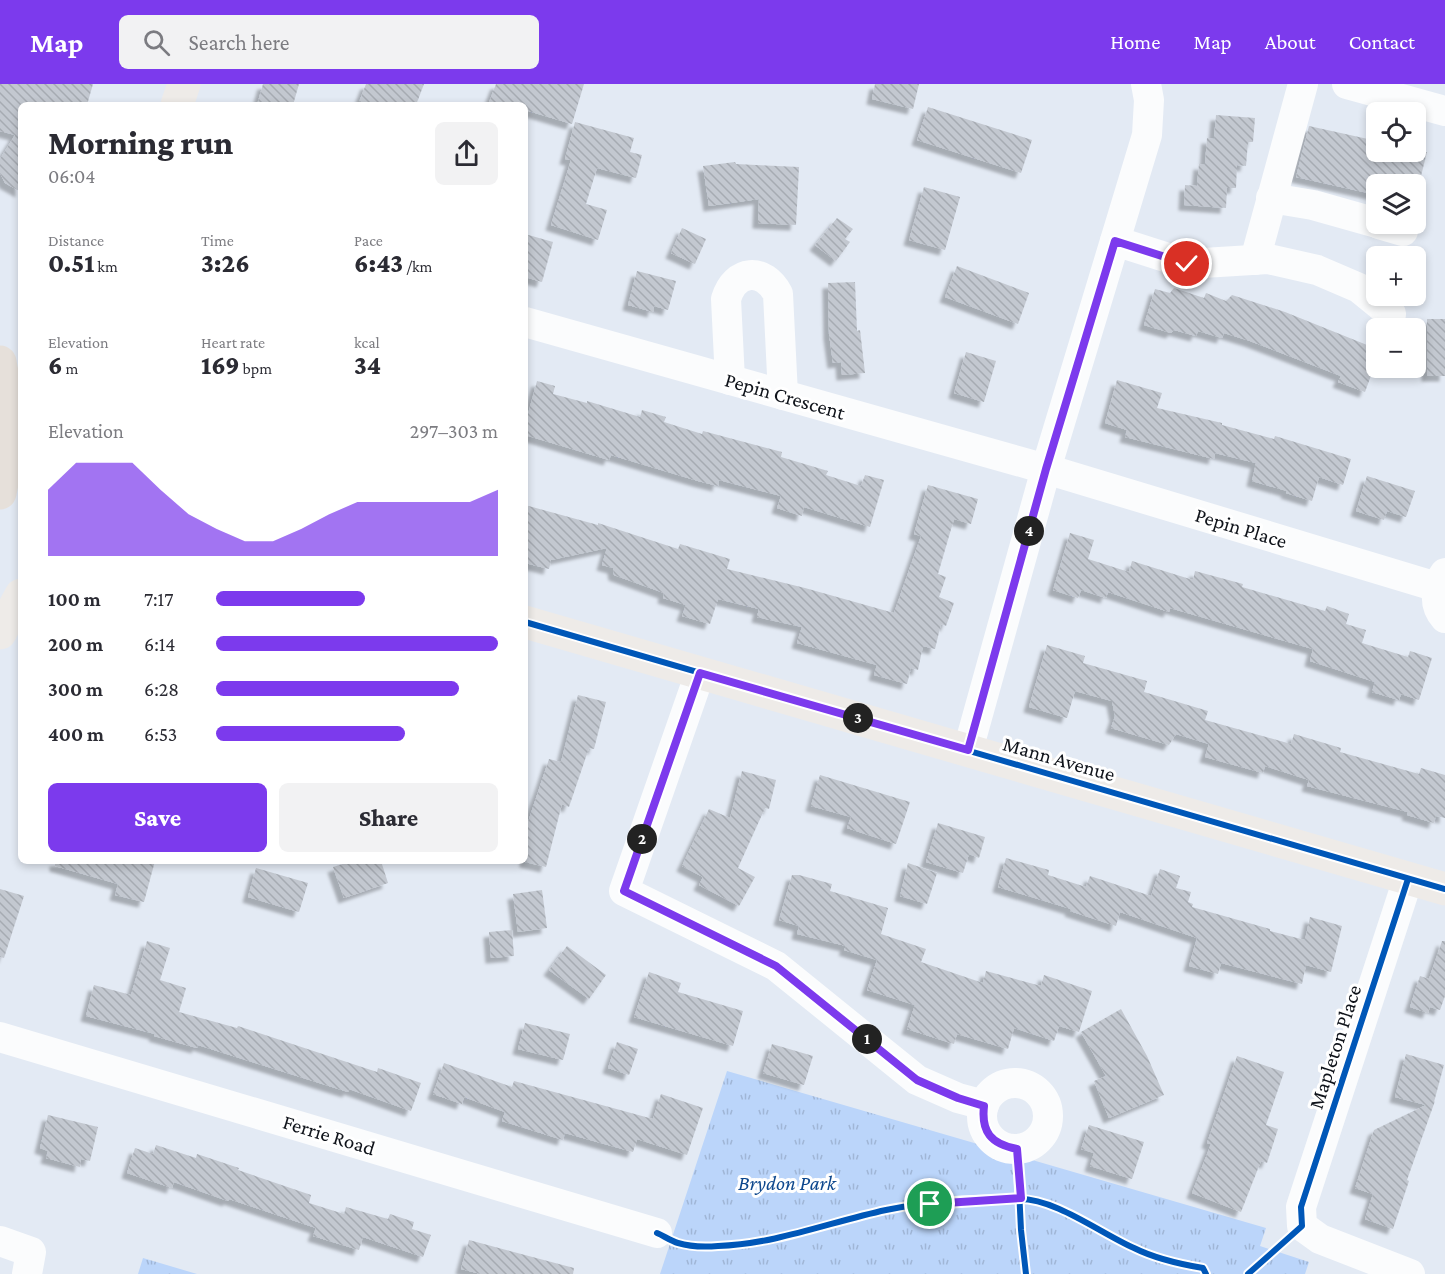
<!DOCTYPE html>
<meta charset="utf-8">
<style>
body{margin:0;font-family:"Crimson Pro",serif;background:#f2f2f3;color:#2b2b33;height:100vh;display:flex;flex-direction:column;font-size:22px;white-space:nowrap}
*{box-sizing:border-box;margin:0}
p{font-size:20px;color:#7c7c81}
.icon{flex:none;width:33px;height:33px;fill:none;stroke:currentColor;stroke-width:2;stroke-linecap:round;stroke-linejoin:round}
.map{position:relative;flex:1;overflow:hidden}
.sheet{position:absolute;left:18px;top:18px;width:510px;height:762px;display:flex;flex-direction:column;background:#fff;border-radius:9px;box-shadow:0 3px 9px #0003}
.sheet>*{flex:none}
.buttons{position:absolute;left:1366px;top:18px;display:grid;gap:12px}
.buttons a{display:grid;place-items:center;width:60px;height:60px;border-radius:9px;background:#fff;box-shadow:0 3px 9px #0003;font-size:30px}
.pin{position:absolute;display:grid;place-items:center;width:51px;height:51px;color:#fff;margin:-26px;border:3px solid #fff;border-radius:50%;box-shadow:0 2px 6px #0007}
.km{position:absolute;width:30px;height:30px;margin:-15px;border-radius:50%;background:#222;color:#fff;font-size:16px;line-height:30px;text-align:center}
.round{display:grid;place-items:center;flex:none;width:63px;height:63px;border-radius:9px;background:#f2f2f3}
.overview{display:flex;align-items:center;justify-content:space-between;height:102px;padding:0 30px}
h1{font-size:33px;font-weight:800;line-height:45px}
.metrics{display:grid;grid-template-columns:repeat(3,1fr);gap:9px;height:102px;padding:6px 30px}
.metrics div{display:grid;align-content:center}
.metrics b{font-size:26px;font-weight:800}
.metrics small{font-size:16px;font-weight:400}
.metrics p{font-size:16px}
.chart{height:168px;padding:12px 30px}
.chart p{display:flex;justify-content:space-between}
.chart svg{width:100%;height:108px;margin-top:6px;fill:#7c3aed;opacity:.7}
.primary-button{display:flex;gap:12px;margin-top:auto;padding:12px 30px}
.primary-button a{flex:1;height:69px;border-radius:9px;background:#7c3aed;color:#fff;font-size:24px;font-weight:800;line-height:69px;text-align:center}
.primary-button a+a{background:#f2f2f3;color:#2b2b33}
ul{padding:0 30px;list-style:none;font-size:20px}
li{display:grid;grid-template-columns:96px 72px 1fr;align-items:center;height:45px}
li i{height:15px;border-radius:8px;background:#7c3aed}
header{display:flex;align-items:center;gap:36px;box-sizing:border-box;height:84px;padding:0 30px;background:#7c3aed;color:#fff}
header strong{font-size:28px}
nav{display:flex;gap:33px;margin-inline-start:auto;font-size:21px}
.search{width:420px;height:54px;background:#f2f2f3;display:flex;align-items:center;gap:15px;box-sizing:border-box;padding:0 21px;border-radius:9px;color:#7c7c81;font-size:22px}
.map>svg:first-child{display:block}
.grass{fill:url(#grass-tufts)}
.building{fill:url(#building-back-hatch);filter:url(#shadow)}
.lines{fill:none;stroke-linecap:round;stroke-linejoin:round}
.minor{stroke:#fbfcfd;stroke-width:30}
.major{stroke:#eeebe8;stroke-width:33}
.highway{stroke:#e6e0da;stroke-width:33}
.cycleway-casing{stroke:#fff;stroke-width:10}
.cycleway{stroke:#0057b8;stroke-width:6}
.route-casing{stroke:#fff;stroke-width:12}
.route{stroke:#7c3aed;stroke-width:8}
.labels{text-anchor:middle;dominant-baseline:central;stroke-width:6;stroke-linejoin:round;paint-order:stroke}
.street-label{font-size:21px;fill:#0f131a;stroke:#fff}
.park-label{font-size:21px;font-style:italic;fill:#0d478d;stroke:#fff}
</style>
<header>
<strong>Map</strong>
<div class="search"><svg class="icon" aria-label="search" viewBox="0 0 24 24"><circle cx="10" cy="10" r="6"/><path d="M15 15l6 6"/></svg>Search here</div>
<nav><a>Home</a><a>Map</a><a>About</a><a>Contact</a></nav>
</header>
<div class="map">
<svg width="1445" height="1190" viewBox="0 0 1445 1190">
<defs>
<pattern id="grass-tufts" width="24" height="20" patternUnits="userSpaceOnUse" patternTransform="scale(1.5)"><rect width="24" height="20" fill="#bbd5fa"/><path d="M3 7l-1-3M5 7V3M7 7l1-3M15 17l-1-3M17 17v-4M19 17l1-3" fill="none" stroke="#a0b6d6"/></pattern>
<pattern id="building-back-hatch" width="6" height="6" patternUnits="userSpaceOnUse" patternTransform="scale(1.5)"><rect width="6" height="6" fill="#c3c8d0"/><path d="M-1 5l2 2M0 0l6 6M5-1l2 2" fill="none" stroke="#a6abb2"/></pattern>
<filter id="shadow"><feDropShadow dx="-5.5" dy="5.5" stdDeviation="1.5" flood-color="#0004"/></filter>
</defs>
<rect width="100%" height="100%" fill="#e3eaf4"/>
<g class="grass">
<polygon points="727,987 1266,1144 1260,1162 1309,1178 1305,1190 660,1190"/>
<polygon points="143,1174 197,1190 138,1190"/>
</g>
<g class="building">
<polygon points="0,0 93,0 87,21 21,21 21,108 5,99 0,89 0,75 15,51 0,47"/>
<polygon points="263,0 299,0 293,21 257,21"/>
<polygon points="366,0 424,0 416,21 358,21"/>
<polygon points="496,0 584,0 572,40 525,26 525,21 488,21"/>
<polygon points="875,0 919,0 913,25 872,15"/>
<polygon points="928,23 1032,56 1021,89 917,56"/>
<polygon points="1216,31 1255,34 1253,58 1248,58 1246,82 1237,81 1236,104 1227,104 1226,124 1184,121 1185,101 1197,102 1199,80 1205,81 1207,54 1214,55"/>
<polygon points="575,38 634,54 630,68 642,71 636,94 597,84 586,120 607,126 598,156 551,141 571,76 565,75"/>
<polygon points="1309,42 1377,57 1377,68 1427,68 1419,100 1377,100 1377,111 1296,93"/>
<polygon points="735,78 736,80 799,83 796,141 758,139 759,115 709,122 703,82"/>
<polygon points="924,103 960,113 945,166 909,156"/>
<polygon points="837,134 853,145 845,155 850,158 836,177 815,161"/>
<polygon points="682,144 706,155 695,180 671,169"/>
<polygon points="525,150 553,158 542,198 525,193"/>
<polygon points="957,182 1029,209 1018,240 945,213"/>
<polygon points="637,187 676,197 668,226 654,222 653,228 628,221"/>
<polygon points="855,198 857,247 860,246 865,289 842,291 841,278 833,279 829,250 828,199"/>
<polygon points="1174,204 1204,214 1206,209 1226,217 1232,211 1285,228 1377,265 1377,275 1365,308 1338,298 1341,292 1250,257 1224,249 1222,254 1198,247 1196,252 1174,246 1171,249 1144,241 1155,205 1170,209"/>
<rect x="1427" y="235" width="18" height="57"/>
<polygon points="966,268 996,277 984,318 954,309"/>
<polygon points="1117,296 1162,309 1157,324 1222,339 1222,341 1274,355 1275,352 1351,375 1343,401 1319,393 1312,417 1286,409 1287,407 1252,397 1256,379 1215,369 1214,375 1125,353 1127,346 1105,339"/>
<polygon points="537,297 555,302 553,310 587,319 587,317 640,333 642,326 666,333 664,338 702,350 703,347 782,368 781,373 828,387 826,391 861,402 865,391 884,396 870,443 804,423 802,432 777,424 781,412 719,396 718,402 698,397 611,371 609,376 525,351 525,341"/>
<polygon points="1367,392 1415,407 1406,433 1387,427 1384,436 1356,427"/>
<polygon points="928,401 978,415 971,440 954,435 938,490 946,493 939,513 954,519 946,542 941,540 935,565 923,562 918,586 911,584 907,600 874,591 877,581 797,559 802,543 757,533 759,525 718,515 710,540 682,532 686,521 663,514 664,509 614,491 613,484 602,481 607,464 551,476 549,485 525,479 525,421 598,441 598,439 678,465 680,460 730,475 727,485 805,504 894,529 921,452 914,450"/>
<polygon points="1070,449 1094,456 1088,475 1129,488 1132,477 1193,496 1195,487 1243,500 1242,503 1325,527 1327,522 1349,530 1346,540 1366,546 1362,559 1408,573 1410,567 1432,574 1419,616 1401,610 1399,616 1372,608 1375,598 1310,577 1313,565 1170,524 1169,528 1108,508 1106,514 1081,506 1078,514 1053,506"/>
<polygon points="1047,561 1085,572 1083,579 1147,597 1144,608 1208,627 1205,636 1291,660 1294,650 1341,664 1340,668 1419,690 1421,684 1445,691 1445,734 1436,732 1434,739 1407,731 1408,728 1307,702 1309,696 1265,682 1263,689 1205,673 1209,660 1176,650 1169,661 1111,644 1115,632 1112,617 1075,607 1067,634 1029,623"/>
<polygon points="578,611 606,618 594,665 589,664 569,723 562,720 546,783 525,778 525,737 528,738 549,675 561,678"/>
<polygon points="742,687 776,696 769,725 765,724 738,784 755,793 739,822 699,801 703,793 682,782 709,725 730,734"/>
<polygon points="820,691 910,718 896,760 847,744 851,733 811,722"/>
<polygon points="938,739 985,753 979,774 969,770 963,789 926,778"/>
<polygon points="1006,774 1049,786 1048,791 1086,803 1090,792 1151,812 1160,785 1180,792 1176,804 1191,808 1188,818 1193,820 1192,823 1270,845 1270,847 1305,856 1310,833 1342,842 1331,888 1306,881 1302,900 1221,879 1218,890 1189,882 1197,854 1120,828 1116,842 1070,827 1071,825 998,803"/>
<polygon points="55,777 155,777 144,818 115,811 118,800 55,782"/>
<polygon points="352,777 381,777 388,799 344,814 333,783"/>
<polygon points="908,779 937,789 927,820 900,812"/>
<polygon points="256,784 308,799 299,828 248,813"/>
<polygon points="792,791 799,791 832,800 830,807 888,824 881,850 926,865 921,878 983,899 986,887 1041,902 1044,891 1092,907 1079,948 1059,942 1054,957 1014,944 1008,965 957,950 954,960 907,945 915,921 867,906 877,876 844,866 846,862 797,850 799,842 779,836"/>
<polygon points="0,805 24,812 4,874 0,873"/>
<polygon points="542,806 547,844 518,848 513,810"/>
<polygon points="512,846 514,872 491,874 489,848"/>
<polygon points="147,857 170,864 160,896 186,904 179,928 237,944 238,942 377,988 378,984 421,999 411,1027 349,1005 348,1008 198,961 197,964 154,952 155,950 86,932 94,901 131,911"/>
<polygon points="1442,857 1445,857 1445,912 1440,926 1430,923 1428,929 1410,923 1420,892 1429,895"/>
<polygon points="567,862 606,891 589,915 549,886"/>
<polygon points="649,888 681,899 678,908 743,927 733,962 634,933"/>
<polygon points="1121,925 1147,972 1164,1011 1109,1034 1094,997 1106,992 1081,948"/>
<polygon points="525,939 570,950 563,976 518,965"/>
<polygon points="617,958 638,965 629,991 608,984"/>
<polygon points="772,960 813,972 804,1001 763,989"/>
<polygon points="1406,970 1444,981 1434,1018 1435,1017 1407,1096 1409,1097 1393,1145 1365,1135 1373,1110 1355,1104 1374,1046 1426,1021 1395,1013"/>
<polygon points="1237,972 1284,988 1266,1041 1278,1045 1267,1079 1261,1077 1241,1128 1192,1109 1211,1060 1207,1059"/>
<polygon points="444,979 512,1003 514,997 653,1035 661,1010 703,1024 687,1071 637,1055 633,1068 565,1049 563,1056 502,1037 505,1028 464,1013 462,1020 433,1010"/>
<polygon points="48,1031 98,1043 90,1077 81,1075 80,1083 46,1074 48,1067 40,1064"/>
<polygon points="1089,1041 1144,1058 1132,1095 1090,1082 1094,1069 1081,1065"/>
<polygon points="156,1061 196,1074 197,1070 239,1084 238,1086 311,1111 309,1119 344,1130 346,1123 388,1135 390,1130 414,1138 412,1145 431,1151 423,1173 363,1153 359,1166 313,1152 316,1144 229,1115 228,1117 174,1098 172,1104 127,1089 135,1064 153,1070"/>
<polygon points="469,1156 574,1184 573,1190 481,1190 461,1185"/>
</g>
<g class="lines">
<g class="minor">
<polyline points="1347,0 1445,27"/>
<polyline points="1271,114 1313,121 1377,139"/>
<polyline points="1379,140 1403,147"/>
<polyline points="1115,157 1187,180 1268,175 1317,186 1359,204 1391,230"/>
<polyline points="1255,176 1303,0"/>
<polyline points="525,238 1046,385 1437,503"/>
<path d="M 730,296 L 726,215 C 735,185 764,183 778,210 L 783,311"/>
<path d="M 1445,489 C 1435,502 1433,521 1445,534"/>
<polyline points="700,589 624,807 776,882 917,996 958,1014 984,1021"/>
<polyline points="968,666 1046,385 1147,51 1149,16 1146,0"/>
<polyline points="1408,795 1301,1123 1302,1142 1320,1155 1410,1190"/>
<polyline points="0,953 657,1149"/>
<circle cx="1015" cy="1032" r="33"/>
<polyline points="0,1157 31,1168 27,1190"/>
</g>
<g class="major">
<polyline points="177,21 184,0"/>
<polyline points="525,538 1445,805"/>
<polyline points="0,549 21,511"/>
</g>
<polyline class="highway" points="0,278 9,326 7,375 0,409"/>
<g class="cycleway-casing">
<g id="cycleway">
<polyline points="525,538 1445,805"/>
<polyline points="1017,1065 1021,1146 1026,1190"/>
<path d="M 657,1149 C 664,1152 671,1157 678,1159 C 691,1163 705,1163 718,1162 C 776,1160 830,1138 886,1126 C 928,1117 975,1115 1018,1115 C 1055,1114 1100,1149 1134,1164 C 1156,1175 1179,1180 1203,1184 L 1206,1190"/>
<polyline points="1248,1190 1302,1142 1301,1123 1408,795"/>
</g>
</g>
<use href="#cycleway" class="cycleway"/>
</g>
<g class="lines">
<g class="route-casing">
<path id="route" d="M 930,1120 L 1021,1114 L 1017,1065 C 991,1060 981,1048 984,1022 L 958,1014 L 917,996 L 776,882 L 624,807 L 700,589 L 968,666 L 1046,385 L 1115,157 L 1187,180"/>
</g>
<use href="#route" class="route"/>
</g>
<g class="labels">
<g class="street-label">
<text transform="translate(785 312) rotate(16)">Pepin Crescent</text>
<text transform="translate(1241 444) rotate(17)">Pepin Place</text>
<text transform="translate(1059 675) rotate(16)">Mann Avenue</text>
<text transform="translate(1335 963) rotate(-72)">Mapleton Place</text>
<text transform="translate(329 1051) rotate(17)">Ferrie Road</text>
</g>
<g class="park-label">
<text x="787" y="1099">Brydon Park</text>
</g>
</g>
</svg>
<div class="buttons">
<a><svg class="icon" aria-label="locate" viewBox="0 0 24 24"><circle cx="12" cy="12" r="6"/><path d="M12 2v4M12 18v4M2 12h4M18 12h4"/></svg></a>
<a><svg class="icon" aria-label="layers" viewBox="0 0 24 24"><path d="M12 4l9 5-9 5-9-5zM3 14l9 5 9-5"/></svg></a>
<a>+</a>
<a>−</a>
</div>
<div class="pin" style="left:930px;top:1120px;background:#1e9e55"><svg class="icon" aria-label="arrive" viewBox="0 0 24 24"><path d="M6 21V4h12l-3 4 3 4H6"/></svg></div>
<div class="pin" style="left:1187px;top:180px;background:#d93025"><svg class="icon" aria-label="check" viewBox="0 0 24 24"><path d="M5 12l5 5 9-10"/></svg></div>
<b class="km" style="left:867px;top:955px">1</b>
<b class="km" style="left:642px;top:755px">2</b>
<b class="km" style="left:858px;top:634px">3</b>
<b class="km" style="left:1029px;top:447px">4</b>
<section class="sheet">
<div class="overview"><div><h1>Morning run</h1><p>06:04</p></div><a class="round"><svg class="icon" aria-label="share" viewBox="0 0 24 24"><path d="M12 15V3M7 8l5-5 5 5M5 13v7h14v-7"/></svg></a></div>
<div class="metrics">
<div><p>Distance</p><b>0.51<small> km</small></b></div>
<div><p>Time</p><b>3:26</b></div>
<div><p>Pace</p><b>6:43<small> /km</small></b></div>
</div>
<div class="metrics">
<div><p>Elevation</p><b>6<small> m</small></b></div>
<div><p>Heart rate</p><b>169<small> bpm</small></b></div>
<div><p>kcal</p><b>34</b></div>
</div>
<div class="chart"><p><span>Elevation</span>297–303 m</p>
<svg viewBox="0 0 160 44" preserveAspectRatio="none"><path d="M0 44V17L10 6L20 6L30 6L40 17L50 27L60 33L70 38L80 38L90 33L100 27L110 22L120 22L130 22L140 22L150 22L160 17V44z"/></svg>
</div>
<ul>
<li><b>100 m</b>7:17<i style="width:53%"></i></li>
<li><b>200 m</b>6:14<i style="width:100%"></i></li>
<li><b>300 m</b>6:28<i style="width:86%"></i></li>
<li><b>400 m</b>6:53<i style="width:67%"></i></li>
</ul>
<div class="primary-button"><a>Save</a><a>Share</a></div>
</section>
</div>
